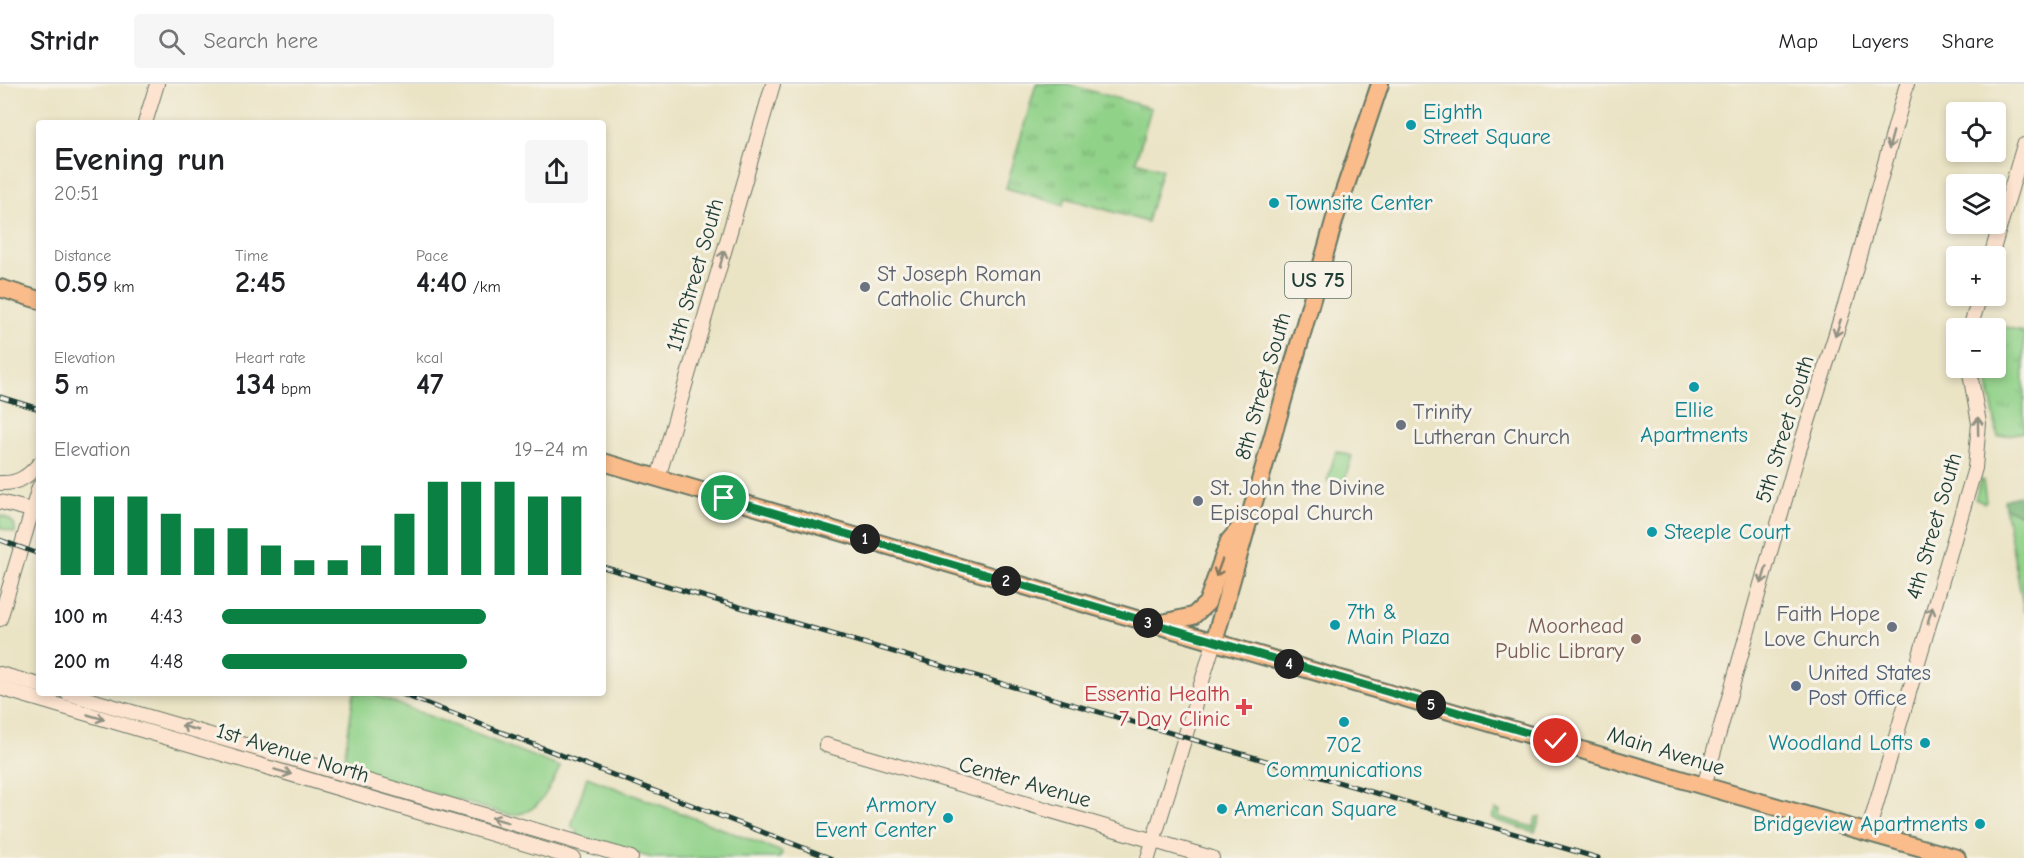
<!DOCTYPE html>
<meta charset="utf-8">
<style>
body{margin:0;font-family:"Comic Neue",sans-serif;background:#f6f6f6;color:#202124;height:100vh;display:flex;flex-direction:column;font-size:22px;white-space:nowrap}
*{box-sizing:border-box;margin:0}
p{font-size:20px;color:#757577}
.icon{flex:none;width:33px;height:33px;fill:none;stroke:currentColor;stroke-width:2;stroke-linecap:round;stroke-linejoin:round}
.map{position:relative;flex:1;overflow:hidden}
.sheet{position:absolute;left:36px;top:36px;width:570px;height:576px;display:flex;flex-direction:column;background:#fff;border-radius:6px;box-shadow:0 3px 9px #0003}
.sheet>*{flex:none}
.tools{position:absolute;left:1946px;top:18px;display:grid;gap:12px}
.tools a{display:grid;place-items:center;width:60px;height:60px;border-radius:6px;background:#fff;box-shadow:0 3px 9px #0003;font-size:30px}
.pin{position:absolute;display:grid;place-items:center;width:51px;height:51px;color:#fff;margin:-26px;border:3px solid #fff;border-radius:50%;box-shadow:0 2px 6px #0007}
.km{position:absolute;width:30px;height:30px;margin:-15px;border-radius:50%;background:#222;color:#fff;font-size:16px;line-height:30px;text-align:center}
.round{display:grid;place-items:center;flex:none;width:63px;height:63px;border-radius:6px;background:#f6f6f6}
.headline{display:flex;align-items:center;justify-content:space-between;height:102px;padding:0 18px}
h1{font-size:33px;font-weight:600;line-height:45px}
.figures{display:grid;grid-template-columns:repeat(3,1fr);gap:9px;height:102px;padding:6px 18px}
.figures div{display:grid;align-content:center}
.figures b{font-size:30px;font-weight:600}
.figures small{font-size:16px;font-weight:400}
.figures p{font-size:16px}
.chart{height:168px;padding:12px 18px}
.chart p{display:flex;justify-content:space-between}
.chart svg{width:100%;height:108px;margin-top:6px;stroke:#0b8043;stroke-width:6}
ul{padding:0 18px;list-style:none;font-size:20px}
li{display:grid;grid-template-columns:96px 72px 1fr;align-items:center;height:45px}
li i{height:15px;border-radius:8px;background:#0b8043}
header{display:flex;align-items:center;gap:36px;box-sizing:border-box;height:84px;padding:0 30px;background:#fff;border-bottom:2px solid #e0e0e0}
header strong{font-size:28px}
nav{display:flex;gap:33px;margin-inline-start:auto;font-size:21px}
.search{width:420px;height:54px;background:#f6f6f6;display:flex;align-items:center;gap:15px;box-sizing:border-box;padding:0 21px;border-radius:6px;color:#757577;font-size:22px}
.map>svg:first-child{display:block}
.grass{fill:#91d289;stroke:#58885e;stroke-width:1.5}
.forest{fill:url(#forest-crowns);stroke:#4a7854;stroke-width:1.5}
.park{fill:url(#park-tufts);stroke:#58885e;stroke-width:1.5}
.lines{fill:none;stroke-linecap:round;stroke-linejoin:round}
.secondary-casing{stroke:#676;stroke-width:16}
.primary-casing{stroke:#676;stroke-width:20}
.secondary{stroke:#fde4d0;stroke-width:14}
.primary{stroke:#f9bc8a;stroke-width:16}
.rail-casing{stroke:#1f3d34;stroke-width:5}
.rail{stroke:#f7f3e8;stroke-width:3;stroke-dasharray:9;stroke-linecap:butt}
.oneway{stroke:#8e9082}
.oneway2{stroke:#81765b}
.route-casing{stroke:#fff;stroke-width:12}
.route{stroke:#0b8043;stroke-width:8}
.culture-dot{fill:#0f9aa8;stroke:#f7f3e8;stroke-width:2}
.worship-dot{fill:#6b7280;stroke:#f7f3e8;stroke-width:2}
.education-dot{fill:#8d6e63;stroke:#f7f3e8;stroke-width:2}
.service-dot{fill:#5c6f8a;stroke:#f7f3e8;stroke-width:2}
.health-dot{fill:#e0444e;stroke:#f7f3e8;stroke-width:2}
.labels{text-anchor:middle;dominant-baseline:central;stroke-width:6;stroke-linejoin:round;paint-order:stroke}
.shield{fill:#f7f3e8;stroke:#60746a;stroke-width:1.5}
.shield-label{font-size:21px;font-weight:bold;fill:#1f3d34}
.culture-label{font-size:22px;fill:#0d838f;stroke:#f7f3e8;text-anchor:start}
.worship-label{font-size:22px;fill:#5b616d;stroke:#f7f3e8;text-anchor:start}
.street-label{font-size:22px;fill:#1f3d34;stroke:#f7f3e8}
.education-label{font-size:22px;fill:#785e54;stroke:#f7f3e8;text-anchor:end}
.service-label{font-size:22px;fill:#4e5e75;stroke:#f7f3e8;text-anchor:start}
.health-label{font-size:22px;fill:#be3a42;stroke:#f7f3e8;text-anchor:end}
</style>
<header>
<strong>Stridr</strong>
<div class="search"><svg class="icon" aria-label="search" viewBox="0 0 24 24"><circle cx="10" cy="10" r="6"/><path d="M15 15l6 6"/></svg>Search here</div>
<nav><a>Map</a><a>Layers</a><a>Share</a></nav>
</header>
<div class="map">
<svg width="2024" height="774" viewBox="0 0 2024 774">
<defs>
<pattern id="forest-crowns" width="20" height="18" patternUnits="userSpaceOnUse" patternTransform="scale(1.5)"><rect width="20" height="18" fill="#74b475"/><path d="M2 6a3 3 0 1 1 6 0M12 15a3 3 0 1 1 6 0" fill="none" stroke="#5f9461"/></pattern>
<pattern id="park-tufts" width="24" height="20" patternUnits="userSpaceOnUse" patternTransform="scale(1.5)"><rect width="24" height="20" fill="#91d289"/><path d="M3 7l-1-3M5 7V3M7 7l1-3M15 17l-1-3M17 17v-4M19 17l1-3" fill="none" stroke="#76ac71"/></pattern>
</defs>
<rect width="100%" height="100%" fill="#f7f3e8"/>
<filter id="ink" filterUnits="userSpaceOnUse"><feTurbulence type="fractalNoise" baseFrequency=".0167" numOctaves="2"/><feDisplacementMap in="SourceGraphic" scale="12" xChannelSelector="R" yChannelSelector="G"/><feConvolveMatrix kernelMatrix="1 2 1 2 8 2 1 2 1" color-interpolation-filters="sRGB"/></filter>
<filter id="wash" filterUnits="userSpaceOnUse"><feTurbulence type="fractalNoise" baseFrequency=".008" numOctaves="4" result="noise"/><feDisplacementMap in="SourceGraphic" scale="24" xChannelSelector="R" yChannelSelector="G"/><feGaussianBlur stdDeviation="1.35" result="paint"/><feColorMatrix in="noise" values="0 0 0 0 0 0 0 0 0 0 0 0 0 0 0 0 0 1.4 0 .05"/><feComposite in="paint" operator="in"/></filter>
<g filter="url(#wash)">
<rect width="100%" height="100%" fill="#eae3c4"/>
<g class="grass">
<polygon points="2005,423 2024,432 2024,528"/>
<path d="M 0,431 C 9,435 17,438 15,449 L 0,444 Z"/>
<path d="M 354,609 L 370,609 L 560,683 C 548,707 539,731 509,731 L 343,683 Z"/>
<polygon points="587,693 782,768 780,774 652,774 576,752 577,746 572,744 572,739"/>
</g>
<polygon class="forest" points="2024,392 2024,432 2005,423 2004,416 2022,411"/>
<g class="park">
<polygon points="1036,0 1067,0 1151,24 1136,77 1162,85 1147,138 1066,114 1063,121 1006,104"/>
<polygon points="1989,238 2024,248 2024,348 1998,353 1986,289 1986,284 1995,284 1995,244 1988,244"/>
<polygon points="1336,367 1352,372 1343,402 1327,397"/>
<polygon points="1981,396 1983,396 1986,417 1984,419 1975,415"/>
<polygon points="1494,726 1500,727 1499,733 1533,743 1536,733 1540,733 1535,748 1491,735"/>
</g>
</g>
<g filter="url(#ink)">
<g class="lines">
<g class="secondary-casing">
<g id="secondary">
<polyline points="145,39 157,0"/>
<polyline points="1991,172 2024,61"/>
<polyline points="1970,244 1980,212"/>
<polyline points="658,394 773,0"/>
<path d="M 0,399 C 17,400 28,393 39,380"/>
<polyline points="0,418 39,428"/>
<polyline points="0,535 39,403"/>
<polyline points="0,590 39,601"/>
<polyline points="0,604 573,774"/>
<polyline points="67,609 631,774"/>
<polyline points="826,661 1212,774"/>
<polyline points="1704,702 1797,373 1849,208 1907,0"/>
<polyline points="1868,748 1975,384 1979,339 1969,284"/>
<polyline points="1148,774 1214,558"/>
</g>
</g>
<g class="primary-casing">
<g id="primary">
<polyline points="0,204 39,216"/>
<polyline points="603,378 1704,702 1957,774"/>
<polyline points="1158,540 1193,532 1207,519 1229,457 1245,438"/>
<polyline points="1214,558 1335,134 1380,0"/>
</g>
</g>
<use href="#secondary" class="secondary"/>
<use href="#primary" class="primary"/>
<g class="rail-casing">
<g id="rail">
<polyline points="0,313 39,325"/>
<polyline points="0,456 39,470"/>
<polyline points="603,483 1598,774"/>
<polyline points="399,609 830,774"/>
</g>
</g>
<use href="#rail" class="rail"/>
</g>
<defs><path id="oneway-shaft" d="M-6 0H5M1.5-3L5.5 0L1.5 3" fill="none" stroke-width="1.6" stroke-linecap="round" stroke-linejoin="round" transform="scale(1.5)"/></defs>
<g class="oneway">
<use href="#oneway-shaft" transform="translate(1891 56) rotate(105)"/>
<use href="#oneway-shaft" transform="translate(722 175) rotate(-74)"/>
<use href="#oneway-shaft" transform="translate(1838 244) rotate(108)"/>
<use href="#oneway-shaft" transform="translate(1978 342) rotate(-91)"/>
<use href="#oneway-shaft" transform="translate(1764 491) rotate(106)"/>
<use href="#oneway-shaft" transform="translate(1930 531) rotate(-73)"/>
<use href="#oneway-shaft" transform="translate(96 633) rotate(16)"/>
<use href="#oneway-shaft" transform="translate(190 644) rotate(-164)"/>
<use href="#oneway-shaft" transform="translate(283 688) rotate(17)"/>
<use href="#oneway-shaft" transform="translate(500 736) rotate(-163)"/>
</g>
<use class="oneway2" href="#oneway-shaft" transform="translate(1219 484) rotate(110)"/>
</g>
<g class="lines" filter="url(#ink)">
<g class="route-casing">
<polyline id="route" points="724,414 1556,657"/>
</g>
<use href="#route" class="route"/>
</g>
<g class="culture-dot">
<circle cx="1411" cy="41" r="6"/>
<circle cx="1274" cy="119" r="6"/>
<circle cx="1694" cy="303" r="6"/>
<circle cx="1652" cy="448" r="6"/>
<circle cx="1335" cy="541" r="6"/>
<circle cx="1344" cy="638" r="6"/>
<circle cx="1925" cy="659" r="6"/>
<circle cx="1222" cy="725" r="6"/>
<circle cx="948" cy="734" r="6"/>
<circle cx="1980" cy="740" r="6"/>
</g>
<g class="worship-dot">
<circle cx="865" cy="203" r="6"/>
<circle cx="1401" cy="341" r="6"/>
<circle cx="1198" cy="417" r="6"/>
<circle cx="1892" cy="543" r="6"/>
</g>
<circle class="education-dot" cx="1636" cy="555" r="6"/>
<circle class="service-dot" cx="1796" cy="602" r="6"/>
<path class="health-dot" d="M1241 614h6v6h6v6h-6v6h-6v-6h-6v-6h6z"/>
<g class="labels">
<rect class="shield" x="1285" y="178" width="66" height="36" rx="4.5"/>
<g class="shield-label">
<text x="1318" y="196">US 75</text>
</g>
<g class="culture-label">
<text x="1423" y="28">Eighth<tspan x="1423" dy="25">Street Square</tspan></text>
<text x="1286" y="119">Townsite Center</text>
<text x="1694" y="326" text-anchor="middle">Ellie<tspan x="1694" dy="25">Apartments</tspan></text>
<text x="1664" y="448">Steeple Court</text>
<text x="1347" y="528">7th &amp;<tspan x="1347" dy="25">Main Plaza</tspan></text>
<text x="1913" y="659" text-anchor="end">Woodland Lofts</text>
<text x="1344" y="661" text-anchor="middle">702<tspan x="1344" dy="25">Communications</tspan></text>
<text x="936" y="721" text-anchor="end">Armory<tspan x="936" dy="25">Event Center</tspan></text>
<text x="1234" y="725">American Square</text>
<text x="1968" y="740" text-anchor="end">Bridgeview Apartments</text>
</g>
<g class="worship-label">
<text x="877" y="190">St Joseph Roman<tspan x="877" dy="25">Catholic Church</tspan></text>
<text x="1413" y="328">Trinity<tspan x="1413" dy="25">Lutheran Church</tspan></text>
<text x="1210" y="404">St. John the Divine<tspan x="1210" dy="25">Episcopal Church</tspan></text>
<text x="1880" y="530" text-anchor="end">Faith Hope<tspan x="1880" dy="25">Love Church</tspan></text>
</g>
<g class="street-label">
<text transform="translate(695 191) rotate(-74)">11th Street South</text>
<text transform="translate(1263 302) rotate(-74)">8th Street South</text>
<text transform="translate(1785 345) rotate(-73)">5th Street South</text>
<text transform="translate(1934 442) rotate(-74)">4th Street South</text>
<text transform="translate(1666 667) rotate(17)">Main Avenue</text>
<text transform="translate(293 669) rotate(17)">1st Avenue North</text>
<text transform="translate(1025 698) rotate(16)">Center Avenue</text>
</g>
<g class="education-label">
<text x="1624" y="542">Moorhead<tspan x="1624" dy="25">Public Library</tspan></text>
</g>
<g class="service-label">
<text x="1808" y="589">United States<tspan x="1808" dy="25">Post Office</tspan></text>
</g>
<g class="health-label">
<text x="1230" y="610">Essentia Health<tspan x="1230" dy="25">7 Day Clinic</tspan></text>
</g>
</g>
</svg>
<div class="tools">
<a><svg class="icon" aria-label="locate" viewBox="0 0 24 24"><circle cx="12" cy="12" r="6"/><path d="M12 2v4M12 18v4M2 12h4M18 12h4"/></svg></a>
<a><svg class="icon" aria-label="layers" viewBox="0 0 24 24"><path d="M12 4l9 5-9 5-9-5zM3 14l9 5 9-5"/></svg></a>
<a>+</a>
<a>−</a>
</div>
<div class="pin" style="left:724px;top:414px;background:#1e9e55"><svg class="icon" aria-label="arrive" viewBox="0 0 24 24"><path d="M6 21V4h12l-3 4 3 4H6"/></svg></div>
<div class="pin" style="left:1556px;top:657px;background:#d93025"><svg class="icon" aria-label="check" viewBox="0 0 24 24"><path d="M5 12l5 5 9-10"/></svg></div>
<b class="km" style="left:865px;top:455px">1</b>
<b class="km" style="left:1006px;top:497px">2</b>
<b class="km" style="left:1148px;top:539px">3</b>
<b class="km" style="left:1289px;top:580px">4</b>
<b class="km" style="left:1431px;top:621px">5</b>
<section class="sheet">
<div class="headline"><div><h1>Evening run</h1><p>20:51</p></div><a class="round"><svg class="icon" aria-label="share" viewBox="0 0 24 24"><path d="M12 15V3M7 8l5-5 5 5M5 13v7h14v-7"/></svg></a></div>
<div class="figures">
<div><p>Distance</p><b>0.59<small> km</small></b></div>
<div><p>Time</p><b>2:45</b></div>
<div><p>Pace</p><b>4:40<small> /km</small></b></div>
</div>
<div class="figures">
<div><p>Elevation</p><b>5<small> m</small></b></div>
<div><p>Heart rate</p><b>134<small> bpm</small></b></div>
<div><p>kcal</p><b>47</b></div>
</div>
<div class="chart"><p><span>Elevation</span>19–24 m</p>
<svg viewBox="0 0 160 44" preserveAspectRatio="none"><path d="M5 44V12M15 44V12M25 44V12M35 44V19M45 44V25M55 44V25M65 44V32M75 44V38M85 44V38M95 44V32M105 44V19M115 44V6M125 44V6M135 44V6M145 44V12M155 44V12"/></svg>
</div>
<ul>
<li><b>100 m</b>4:43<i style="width:72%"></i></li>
<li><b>200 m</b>4:48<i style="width:67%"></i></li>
</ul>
</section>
</div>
